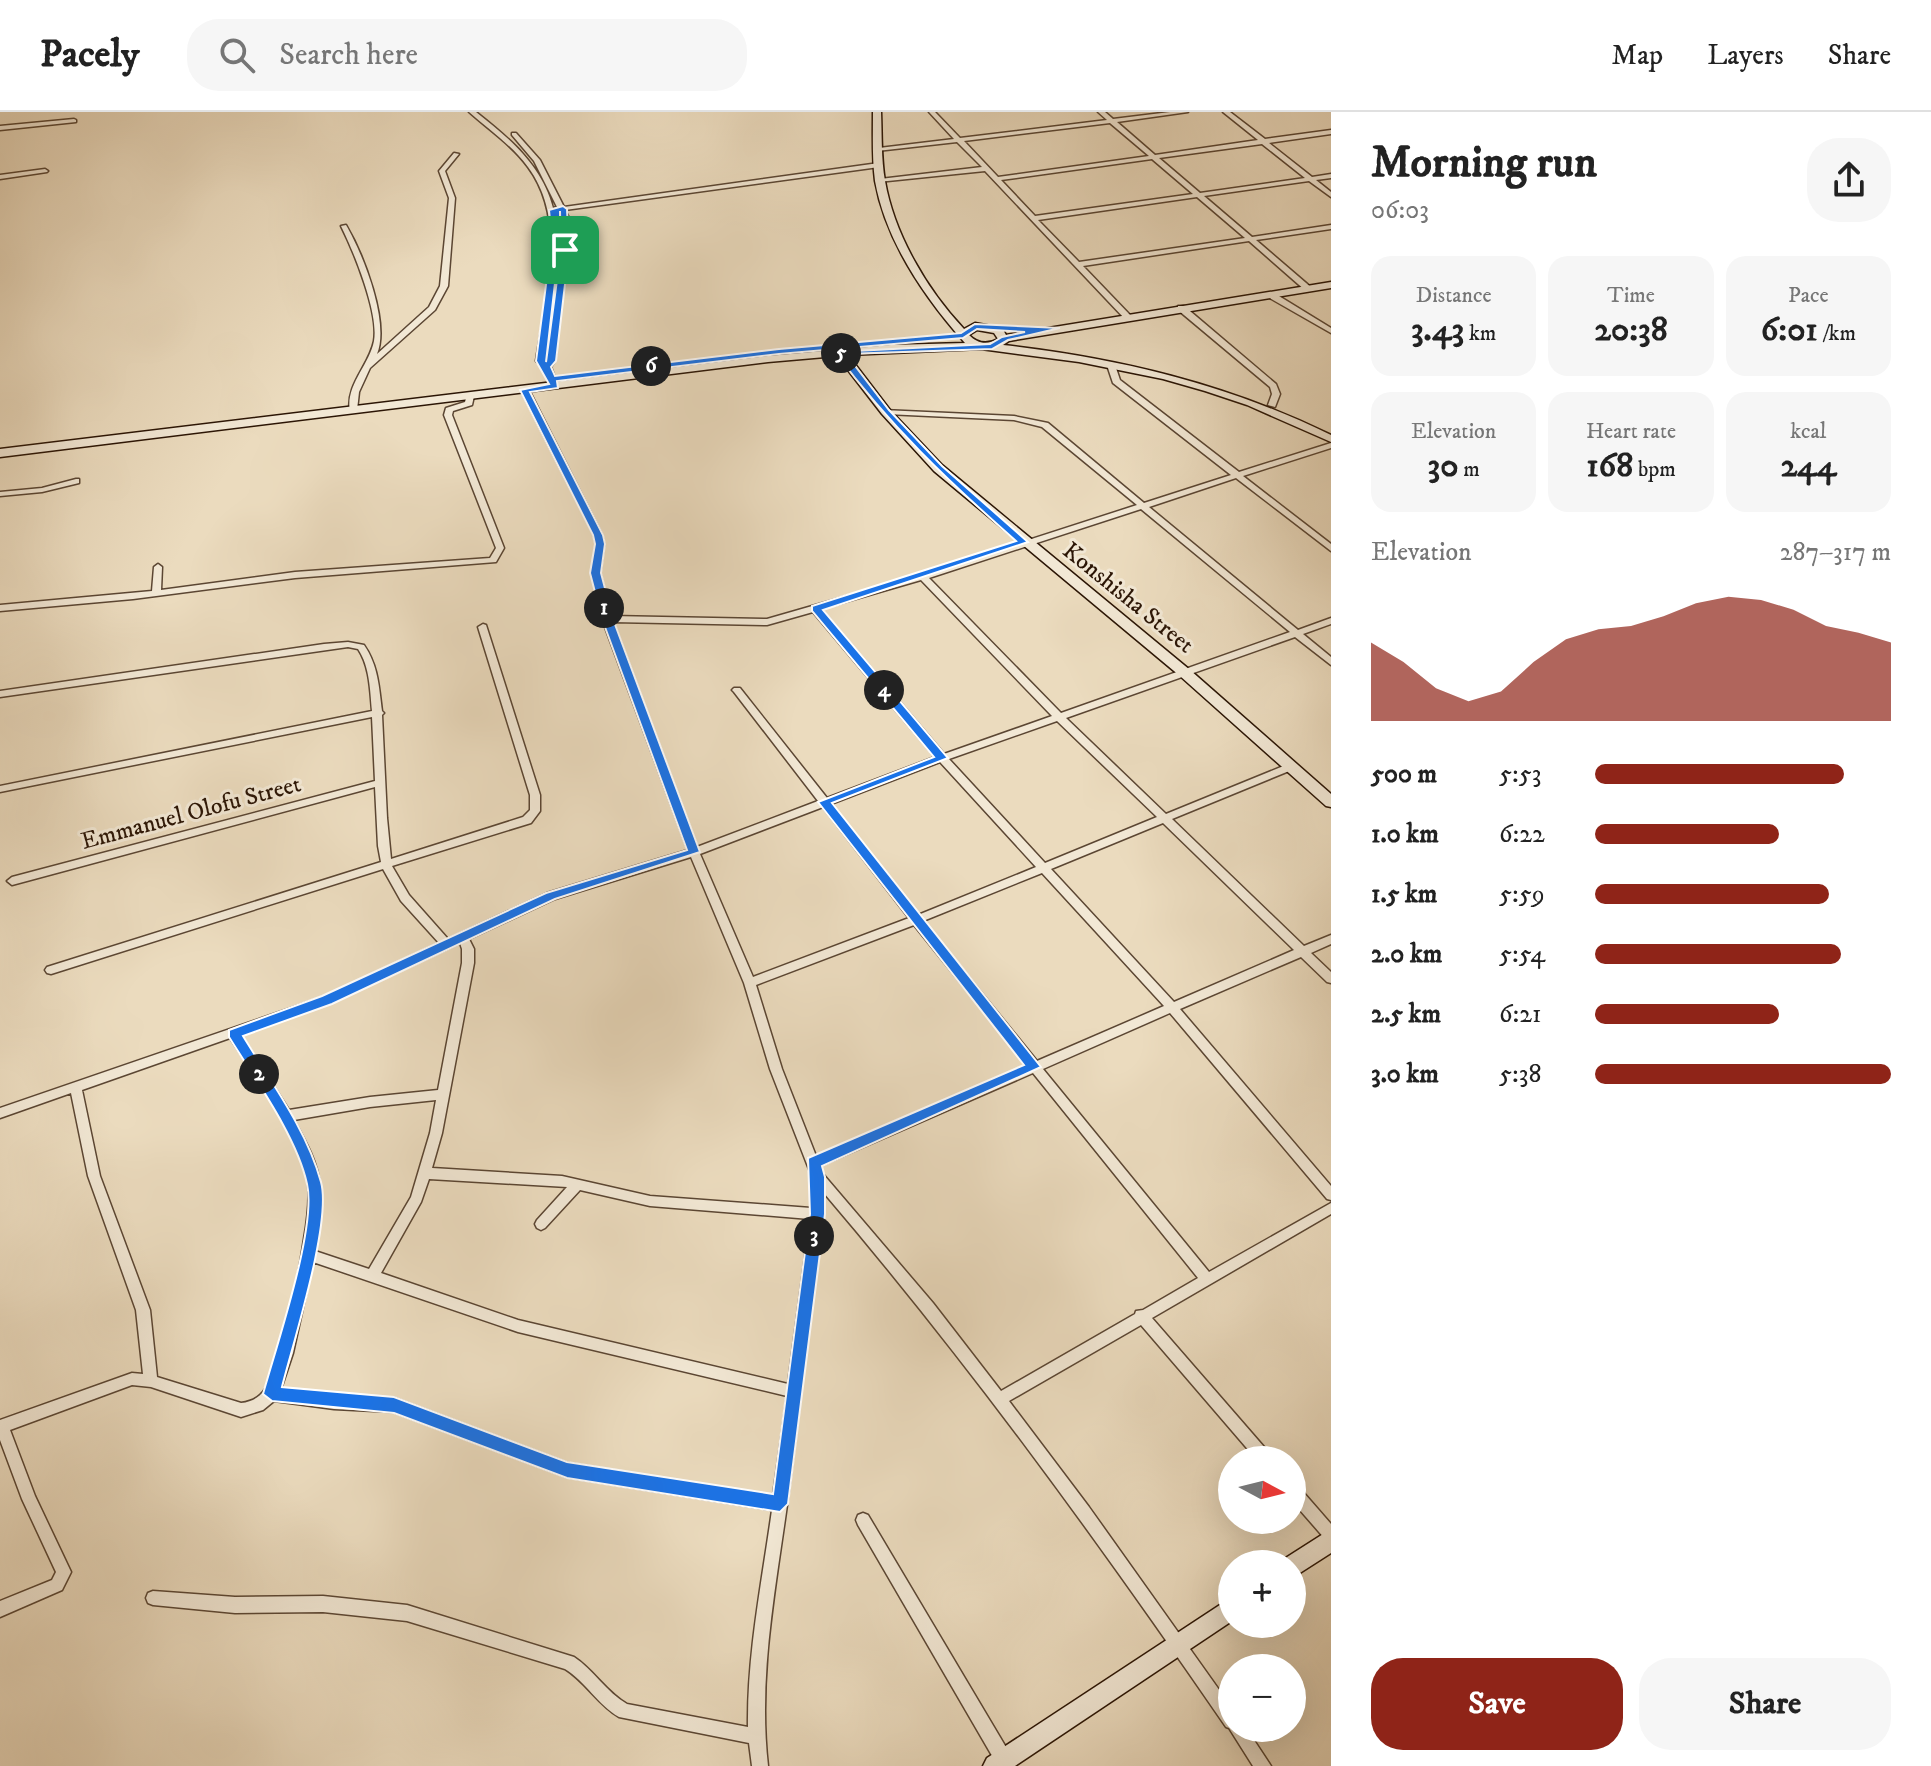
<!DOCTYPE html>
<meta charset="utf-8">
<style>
body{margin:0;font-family:"IM FELL DW Pica",serif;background:#f6f6f6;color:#222;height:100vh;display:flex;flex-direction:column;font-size:30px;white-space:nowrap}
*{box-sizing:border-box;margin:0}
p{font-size:26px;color:#767676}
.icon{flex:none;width:44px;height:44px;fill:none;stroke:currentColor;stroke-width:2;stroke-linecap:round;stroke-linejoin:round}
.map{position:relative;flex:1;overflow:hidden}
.drawer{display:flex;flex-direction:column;background:#fff;width:600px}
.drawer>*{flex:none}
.needle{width:52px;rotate:97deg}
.fabs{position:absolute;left:1218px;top:1334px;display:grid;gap:16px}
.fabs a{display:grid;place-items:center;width:88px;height:88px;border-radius:50%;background:#fff;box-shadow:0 8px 32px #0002;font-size:40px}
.pin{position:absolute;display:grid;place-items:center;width:68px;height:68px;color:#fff;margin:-34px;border-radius:16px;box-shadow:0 4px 12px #0006}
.km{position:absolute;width:40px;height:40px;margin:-20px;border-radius:50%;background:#222;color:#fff;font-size:22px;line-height:40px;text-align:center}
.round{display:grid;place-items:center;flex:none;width:84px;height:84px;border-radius:32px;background:#f6f6f6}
.headline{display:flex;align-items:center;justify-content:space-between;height:136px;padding:0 40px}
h1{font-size:44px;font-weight:800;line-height:60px}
.metrics{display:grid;grid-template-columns:repeat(3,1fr);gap:12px;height:136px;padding:8px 40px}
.metrics div{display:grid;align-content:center;border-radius:20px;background:#f6f6f6;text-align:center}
.metrics b{font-size:34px;font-weight:800}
.metrics small{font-size:22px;font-weight:400}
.metrics p{font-size:22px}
.chart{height:224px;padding:16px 40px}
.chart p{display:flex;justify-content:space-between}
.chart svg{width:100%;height:144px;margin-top:8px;fill:#8f2418;opacity:.7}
.primary-button{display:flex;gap:16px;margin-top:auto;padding:16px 40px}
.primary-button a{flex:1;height:92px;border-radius:32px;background:#8f2418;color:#fff;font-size:32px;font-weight:800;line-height:92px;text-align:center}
.primary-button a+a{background:#f6f6f6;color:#222}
ul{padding:0 40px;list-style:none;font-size:26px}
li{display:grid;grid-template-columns:128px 96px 1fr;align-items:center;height:60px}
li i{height:20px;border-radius:10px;background:#8f2418}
header{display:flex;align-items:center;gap:48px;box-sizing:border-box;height:112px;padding:0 40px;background:#fff;border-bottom:2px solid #e0e0e0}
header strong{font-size:38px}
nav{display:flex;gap:44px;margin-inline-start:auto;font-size:28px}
.search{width:560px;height:72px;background:#f6f6f6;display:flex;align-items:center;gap:20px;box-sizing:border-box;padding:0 28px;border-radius:32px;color:#767676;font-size:30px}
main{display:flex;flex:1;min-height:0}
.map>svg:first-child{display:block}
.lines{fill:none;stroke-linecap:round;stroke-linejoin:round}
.street-casing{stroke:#5b4633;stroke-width:3}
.secondary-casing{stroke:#2b1505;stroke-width:3}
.street{fill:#f2e8d5;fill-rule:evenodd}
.secondary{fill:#f2e8d5;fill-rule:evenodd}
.route{fill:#1a73e8;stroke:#fff;stroke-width:2;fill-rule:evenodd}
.labels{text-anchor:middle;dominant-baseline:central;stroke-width:6;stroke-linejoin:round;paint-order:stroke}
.street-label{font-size:24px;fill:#2b1505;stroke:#f2e8d5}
</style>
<header>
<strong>Pacely</strong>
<div class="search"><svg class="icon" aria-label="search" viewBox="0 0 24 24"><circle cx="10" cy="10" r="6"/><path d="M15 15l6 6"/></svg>Search here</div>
<nav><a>Map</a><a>Layers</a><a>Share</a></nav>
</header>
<main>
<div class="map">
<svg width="1331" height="1654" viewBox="0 0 1331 1654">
<rect width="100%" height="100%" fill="#ebdbbe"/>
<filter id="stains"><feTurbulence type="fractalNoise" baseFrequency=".0025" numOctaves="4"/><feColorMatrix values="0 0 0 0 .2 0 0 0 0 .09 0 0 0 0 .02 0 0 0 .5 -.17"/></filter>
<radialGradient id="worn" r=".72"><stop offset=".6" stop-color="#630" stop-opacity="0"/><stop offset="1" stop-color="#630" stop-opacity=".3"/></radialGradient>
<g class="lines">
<g class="street-casing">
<g id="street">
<path d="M 469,0 L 476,0 C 509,26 542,53 553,96 L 557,95 L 534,49 L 512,23 L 512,21 L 516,21 L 540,48 L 564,95 L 879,51 L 882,53 L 879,55 L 565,98 L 569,106 L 555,249 L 551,255 L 558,274 L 554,276 L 550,274 L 544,256 L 536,249 C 545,188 569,110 528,55 C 512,33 489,18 469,0 ZM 559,99 L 563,106 L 546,250 L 544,248 C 550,203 565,145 554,100 Z"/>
<path d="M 929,0 L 935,0 L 960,26 L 1107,8 L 1098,0 L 1105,0 L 1113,7 L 1170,0 L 1188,0 L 1117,10 L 1155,43 L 1258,28 L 1223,0 L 1230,0 L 1265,27 L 1331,18 L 1331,22 L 1269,31 L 1312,65 L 1331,62 L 1331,66 L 1316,68 L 1331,80 L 1331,85 L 1309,69 L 1204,84 L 1252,125 L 1331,113 L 1331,117 L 1256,128 L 1313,177 L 1306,179 L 1249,129 L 1083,154 L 1131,204 L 1124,206 L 985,59 L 878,70 L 877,69 L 880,67 L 982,55 L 957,30 L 877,39 L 876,38 L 879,36 L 954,27 ZM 1110,11 L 1149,44 L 998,65 L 964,29 ZM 1262,32 L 1305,66 L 1200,81 L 1159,46 ZM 1152,47 L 1193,82 L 1035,104 L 1001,68 ZM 1197,85 L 1245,126 L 1079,150 L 1038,108 Z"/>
<polygon points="74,7 76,8 76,10 0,18 0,14"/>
<path d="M 454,41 L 459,42 L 445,59 L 455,86 L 448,174 L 435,198 L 370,256 L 359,280 L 357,298 L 350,300 C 345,273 369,254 374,229 C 379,201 354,140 341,114 L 346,113 C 363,142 390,210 377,242 L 429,195 L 440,174 L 449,86 L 439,59 Z"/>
<polygon points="45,57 48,59 47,60 0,67 0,63"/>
<polygon points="1268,181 1274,181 1331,216 1331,221 1268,185"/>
<polygon points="1178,194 1184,194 1276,272 1280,282 1275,295 1268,293 1272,282 1270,275 1178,198"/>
<path d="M 1108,251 L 1115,253 L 1120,268 L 1239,360 L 1331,331 L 1331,336 L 1243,364 L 1331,432 L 1331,439 L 1236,366 L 1149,395 L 1298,518 L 1331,506 L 1331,512 L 1303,522 L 1331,545 L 1331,553 L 1295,525 L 1066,606 L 1166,702 L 1286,653 L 1294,653 L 1295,655 L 1294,657 L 1172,707 L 1304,834 L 1331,823 L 1331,832 L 1311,841 L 1331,860 L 1331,871 L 1327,870 L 1301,845 L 1180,897 L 1331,1074 L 1331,1088 L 1327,1087 L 1170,901 L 1043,957 L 1209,1160 L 1331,1091 L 1331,1102 L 1152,1206 L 1271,1343 L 1273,1348 L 1257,1348 L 1141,1213 L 1009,1289 L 1089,1395 L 1232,1596 L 1232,1616 L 1246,1616 L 1271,1654 L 1253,1654 L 1229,1616 L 1226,1615 C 1099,1430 969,1251 824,1081 L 823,1102 C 811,1199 799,1296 787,1393 C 775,1480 758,1566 768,1654 L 752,1654 L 749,1631 L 619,1605 C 598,1593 586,1570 565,1557 L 407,1509 L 323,1500 L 235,1501 L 153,1493 L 148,1491 L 146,1486 L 148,1481 L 153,1479 L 235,1485 L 323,1484 L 407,1493 L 574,1545 C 594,1558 606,1580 627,1592 L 748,1615 C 747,1542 762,1470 772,1398 L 567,1365 L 394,1300 L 334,1297 L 274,1289 L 263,1298 L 241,1305 L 151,1275 L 132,1273 L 10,1318 L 35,1384 L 71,1460 L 62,1478 L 0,1505 L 0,1489 L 52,1468 L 56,1460 L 22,1387 L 0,1328 L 0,1308 L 132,1261 L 143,1262 L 136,1198 L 88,1064 L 71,981 L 0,1006 L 0,996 L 323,885 L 439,831 L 401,789 L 383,757 L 51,862 L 47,861 L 45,858 L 47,855 L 381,750 L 378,734 L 375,675 L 12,773 L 7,769 L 12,765 L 375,669 L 372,605 L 0,680 L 0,674 L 372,599 C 370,578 370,555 358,537 L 348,535 L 0,585 L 0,579 L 324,532 L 348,530 L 364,533 C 378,553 379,575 382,599 L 384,601 L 382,603 L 387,706 L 391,747 L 523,705 L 530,698 L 530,683 L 478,515 L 483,512 L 486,513 L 540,683 L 540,699 L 531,711 L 392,754 L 409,783 L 448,827 L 547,781 L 688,738 L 602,507 L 592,461 L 596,432 L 594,423 L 521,278 L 522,276 L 529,278 L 602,423 L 604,432 L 600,461 L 611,504 L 767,507 L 920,463 L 1137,393 L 1042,315 L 1014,308 L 886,302 L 882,300 L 883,298 L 1014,304 L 1048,311 L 1144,391 L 1231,363 L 1113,271 L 1107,253 ZM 1141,397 L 1290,520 L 1061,601 L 929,466 ZM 921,468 L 1052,604 L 944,642 L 821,497 ZM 813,500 L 935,645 L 827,686 L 740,576 L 734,576 L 732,578 L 734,580 L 818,689 L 697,735 L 613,510 L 767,513 ZM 1057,609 L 1157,705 L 1045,751 L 949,647 ZM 940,650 L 1036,755 L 918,803 L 831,692 ZM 823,695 L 909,806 L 753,865 L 700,742 ZM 1163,711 L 1294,838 L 1174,890 L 1051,757 ZM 691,745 L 744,871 L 770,957 L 812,1065 L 811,1096 L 650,1084 L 562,1064 L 432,1056 L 442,1021 L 474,851 L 474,837 L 469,827 L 555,787 ZM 1042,761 L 1164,894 L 1037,949 L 923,809 ZM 914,813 L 1027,953 L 816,1044 L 782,957 L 756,873 ZM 460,831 L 462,837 L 462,851 L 438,978 L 370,985 L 289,998 L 241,923 L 331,891 ZM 230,926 C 257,967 301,1024 308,1072 C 310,1090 307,1110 304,1127 C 297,1174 287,1220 272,1265 C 265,1280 258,1289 241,1291 L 157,1265 L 150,1198 L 100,1064 L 82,978 ZM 1033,961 L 1198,1166 L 1143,1198 L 1136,1199 L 1135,1202 L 1001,1279 L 933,1191 L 823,1062 L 820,1054 ZM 436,988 L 430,1021 L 411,1085 L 369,1157 L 315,1139 C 318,1118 323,1095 320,1074 C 318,1051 305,1028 294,1008 L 370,995 ZM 429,1067 L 567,1075 L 537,1108 L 535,1112 L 537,1116 L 541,1118 L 545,1116 L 580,1078 L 650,1094 L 810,1107 L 788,1272 L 518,1208 L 381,1161 L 421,1090 ZM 313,1150 L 518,1220 L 787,1284 L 773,1384 L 567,1351 L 394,1286 L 334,1283 L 281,1277 L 293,1241 Z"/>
<polygon points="467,282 474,284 472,293 453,299 452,303 504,436 496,450 295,466 133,487 0,499 0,493 152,479 154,455 158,452 162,455 161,478 295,460 490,446 496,436 444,303 446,296 465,290"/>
<polygon points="76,367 79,367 79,371 42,380 0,384 0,380 42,376"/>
<polygon points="1292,1371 1297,1373 1331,1412 1331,1430 1326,1428 1292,1389"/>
<polygon points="863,1401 868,1403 1010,1642 1012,1648 1010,1654 998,1654 858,1413 856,1408 858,1403"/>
</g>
</g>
<g class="secondary-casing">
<g id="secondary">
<path d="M 873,0 L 881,0 C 882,23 881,46 885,69 C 894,122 927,178 964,217 L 975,211 L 1002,216 L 1006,223 L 1331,170 L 1331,176 L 1009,229 L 1003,233 C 1118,246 1227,272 1331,323 L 1331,330 L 1247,293 L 1205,279 L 1163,267 L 1079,250 L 981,237 L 848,243 L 890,298 L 942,353 L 1190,558 L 1331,682 L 1331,695 L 1326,694 L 1180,564 L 934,359 L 882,302 L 837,244 L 768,250 L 0,345 L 0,337 L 768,244 L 891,233 L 965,231 C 925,186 886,130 875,69 C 872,46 873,23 873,0 ZM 977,218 L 994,221 L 998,227 C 987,233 978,232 969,223 Z"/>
<polygon points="1331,1417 1331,1441 1292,1466 1292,1452 1282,1452 1284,1447"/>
<polygon points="1232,1485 1232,1509 1015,1654 983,1654 987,1646"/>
</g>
</g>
<use href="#street" class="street"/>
<use href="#secondary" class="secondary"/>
</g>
<path class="route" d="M 563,94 L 567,97 L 569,138 L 556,249 L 551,255 L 555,264 L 779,237 L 961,221 L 975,212 L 1060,216 L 1008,228 L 992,237 L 846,242 L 889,298 L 942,354 L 1028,430 L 823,498 L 948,646 L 832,691 L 1041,955 L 822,1054 L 825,1065 L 825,1102 L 788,1392 L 780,1400 L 567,1366 L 394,1301 L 272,1289 L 263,1282 C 276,1235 317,1115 307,1072 C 297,1025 255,967 229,925 L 229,918 L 322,884 L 546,781 L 687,738 L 602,507 L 590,461 L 595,432 L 593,423 L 520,278 L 549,272 L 536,249 L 552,127 L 549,98 ZM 560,99 L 561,138 L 546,250 L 560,127 ZM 977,217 L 1025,220 L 1002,225 L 990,232 L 835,240 C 890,314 947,368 1016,429 L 812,494 L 812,499 L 934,645 L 818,690 L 1024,953 L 808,1046 L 810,1102 L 773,1382 L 567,1350 L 394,1285 L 282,1275 C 293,1231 332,1110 321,1070 C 307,1018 271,970 243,924 L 332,892 L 555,787 L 700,740 L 613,507 L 601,461 L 605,432 L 603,423 L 530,280 L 558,276 L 557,269 L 779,242 L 963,226 Z"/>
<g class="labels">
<g class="street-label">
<text transform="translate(1128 486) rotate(39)">Konshisha Street</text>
<text transform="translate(191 701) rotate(-15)">Emmanuel Olofu Street</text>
</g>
</g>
<rect width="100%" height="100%" filter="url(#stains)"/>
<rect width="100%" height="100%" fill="url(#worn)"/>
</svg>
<div class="fabs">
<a><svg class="needle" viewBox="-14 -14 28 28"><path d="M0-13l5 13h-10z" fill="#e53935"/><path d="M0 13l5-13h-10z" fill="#767676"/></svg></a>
<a>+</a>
<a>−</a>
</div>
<div class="pin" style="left:565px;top:138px;background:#1e9e55"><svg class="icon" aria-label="arrive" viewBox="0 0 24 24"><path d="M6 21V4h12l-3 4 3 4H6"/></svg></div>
<b class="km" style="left:604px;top:496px">1</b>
<b class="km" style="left:259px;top:962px">2</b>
<b class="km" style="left:814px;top:1124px">3</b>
<b class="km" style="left:884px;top:578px">4</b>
<b class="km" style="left:841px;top:241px">5</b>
<b class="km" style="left:651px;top:254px">6</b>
</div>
<section class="drawer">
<div class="headline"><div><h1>Morning run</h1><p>06:03</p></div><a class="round"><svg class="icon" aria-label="share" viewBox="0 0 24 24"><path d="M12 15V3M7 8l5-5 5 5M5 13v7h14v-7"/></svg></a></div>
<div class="metrics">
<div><p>Distance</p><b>3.43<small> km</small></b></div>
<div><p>Time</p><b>20:38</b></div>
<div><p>Pace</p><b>6:01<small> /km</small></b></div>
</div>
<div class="metrics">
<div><p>Elevation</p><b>30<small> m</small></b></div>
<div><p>Heart rate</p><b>168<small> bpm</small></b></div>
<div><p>kcal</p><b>244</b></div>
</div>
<div class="chart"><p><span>Elevation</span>287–317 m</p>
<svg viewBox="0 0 160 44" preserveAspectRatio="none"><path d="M0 44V20L10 26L20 34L30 38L40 35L50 26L60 19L70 16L80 15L90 12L100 8L110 6L120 7L130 10L140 15L150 17L160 20V44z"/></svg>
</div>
<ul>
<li><b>500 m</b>5:53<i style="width:84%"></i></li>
<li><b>1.0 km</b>6:22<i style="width:62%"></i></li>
<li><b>1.5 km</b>5:59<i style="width:79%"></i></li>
<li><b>2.0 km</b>5:54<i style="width:83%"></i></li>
<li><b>2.5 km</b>6:21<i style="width:62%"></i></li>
<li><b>3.0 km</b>5:38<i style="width:100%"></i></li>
</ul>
<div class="primary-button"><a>Save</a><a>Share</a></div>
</section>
</main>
